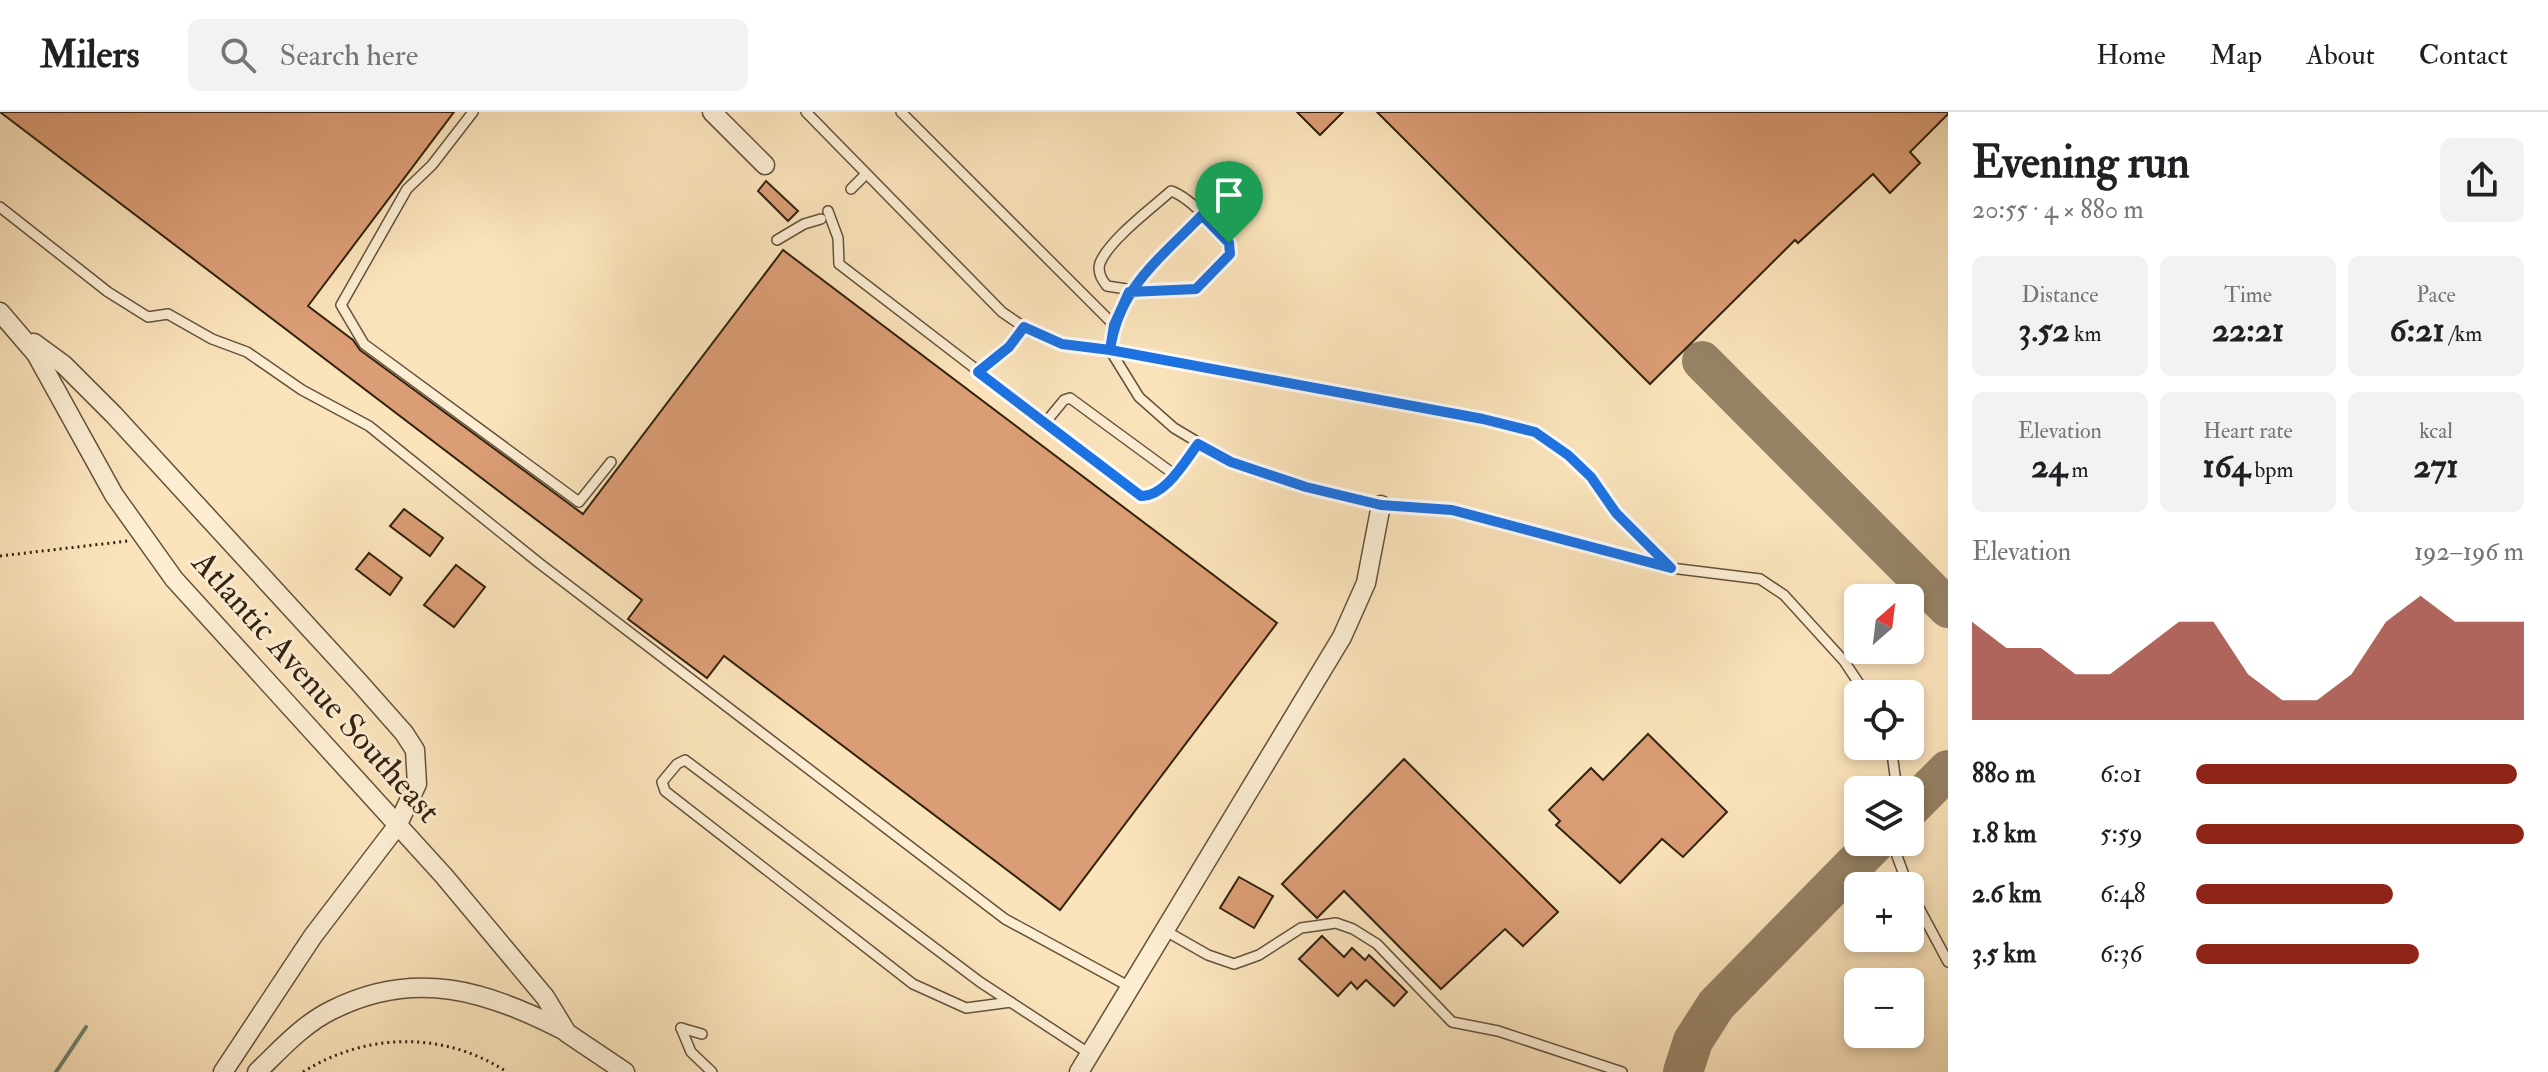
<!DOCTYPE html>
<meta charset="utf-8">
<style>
body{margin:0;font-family:"IM FELL Double Pica",serif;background:#f2f2f2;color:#202124;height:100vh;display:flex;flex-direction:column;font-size:30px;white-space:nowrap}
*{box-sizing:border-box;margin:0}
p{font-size:26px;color:#757577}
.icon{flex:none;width:44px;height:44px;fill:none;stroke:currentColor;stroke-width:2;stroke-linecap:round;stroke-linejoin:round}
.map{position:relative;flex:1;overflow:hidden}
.drawer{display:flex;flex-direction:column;background:#fff;width:600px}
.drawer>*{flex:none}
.needle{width:52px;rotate:28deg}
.tools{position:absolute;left:1844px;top:472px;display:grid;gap:16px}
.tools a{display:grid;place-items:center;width:80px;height:80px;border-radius:12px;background:#fff;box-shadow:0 4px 12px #0003;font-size:40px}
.pin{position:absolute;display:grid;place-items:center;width:68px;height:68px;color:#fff;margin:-82px -34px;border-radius:50% 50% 50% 0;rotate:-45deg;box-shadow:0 0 8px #0007}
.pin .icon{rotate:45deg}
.round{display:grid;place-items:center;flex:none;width:84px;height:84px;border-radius:12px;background:#f2f2f2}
.head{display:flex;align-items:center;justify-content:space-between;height:136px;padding:0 24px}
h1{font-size:44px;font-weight:700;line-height:60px}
.stats{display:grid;grid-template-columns:repeat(3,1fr);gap:12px;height:136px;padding:8px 24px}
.stats div{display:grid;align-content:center;border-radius:12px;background:#f2f2f2;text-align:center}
.stats b{font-size:34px;font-weight:700}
.stats small{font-size:22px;font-weight:400}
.stats p{font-size:22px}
.chart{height:224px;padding:16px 24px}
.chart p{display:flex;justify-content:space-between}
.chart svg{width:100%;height:144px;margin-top:8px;fill:#8f2418;opacity:.7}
ul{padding:0 24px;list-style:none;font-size:26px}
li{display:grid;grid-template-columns:128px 96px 1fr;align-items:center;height:60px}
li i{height:20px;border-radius:10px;background:#8f2418}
header{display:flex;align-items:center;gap:48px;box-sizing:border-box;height:112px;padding:0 40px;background:#fff;border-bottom:2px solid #e0e0e0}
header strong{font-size:38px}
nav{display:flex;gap:44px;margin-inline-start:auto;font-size:28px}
.search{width:560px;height:72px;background:#f2f2f2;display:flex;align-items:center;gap:20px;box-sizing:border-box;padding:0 28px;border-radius:12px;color:#757577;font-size:30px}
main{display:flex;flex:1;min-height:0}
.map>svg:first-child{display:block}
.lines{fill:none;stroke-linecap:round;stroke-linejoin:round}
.stream{stroke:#738070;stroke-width:4}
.taxiway{stroke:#968366;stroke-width:40}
.building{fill:#db9d75;stroke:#322210;stroke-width:2}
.service-casing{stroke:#64523b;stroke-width:12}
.minor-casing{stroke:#64523b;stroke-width:21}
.path{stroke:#322210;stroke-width:3;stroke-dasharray:2 4;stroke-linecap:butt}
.service{stroke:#fcedd3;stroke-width:9}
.minor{stroke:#fcedd3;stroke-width:18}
.route-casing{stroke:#fff;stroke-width:16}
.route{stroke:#1a73e8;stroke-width:10}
.labels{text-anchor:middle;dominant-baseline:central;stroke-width:6;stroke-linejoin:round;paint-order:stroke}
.street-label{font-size:34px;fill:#322210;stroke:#fcedd3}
</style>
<header>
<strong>Milers</strong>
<div class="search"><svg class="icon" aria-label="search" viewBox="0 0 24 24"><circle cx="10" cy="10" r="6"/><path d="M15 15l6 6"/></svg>Search here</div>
<nav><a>Home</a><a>Map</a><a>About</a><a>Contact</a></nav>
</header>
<main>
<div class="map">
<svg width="1948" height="960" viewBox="0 0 1948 960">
<rect width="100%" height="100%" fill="#fbe4bc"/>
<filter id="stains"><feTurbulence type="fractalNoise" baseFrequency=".0025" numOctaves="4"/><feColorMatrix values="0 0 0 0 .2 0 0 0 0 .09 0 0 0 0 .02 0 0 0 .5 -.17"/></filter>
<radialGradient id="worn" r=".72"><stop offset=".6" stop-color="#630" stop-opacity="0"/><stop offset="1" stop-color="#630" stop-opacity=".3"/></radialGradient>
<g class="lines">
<polyline class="stream" points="56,960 86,915"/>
<g class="taxiway">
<polyline points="1702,249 1948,496"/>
<polyline points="1910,696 1948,658"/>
<polyline points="1683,960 1693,929 1716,893 1876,730"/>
</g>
</g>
<g class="building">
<polygon points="0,0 454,0 308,194 353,228 360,238 583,402 783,138 1277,511 1060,798 724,544 707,566 628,507 642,488"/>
<polygon points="1297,0 1343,0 1320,23"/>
<polygon points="1377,0 1948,0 1948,2 1910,40 1920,51 1890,81 1873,62 1798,131 1795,128 1650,272"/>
<polygon points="766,69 798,99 788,109 758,79"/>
<polygon points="404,397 443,426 430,444 390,414"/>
<polygon points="369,441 402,466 390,483 356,457"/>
<polygon points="456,453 485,475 454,515 424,493"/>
<polygon points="1648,622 1727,700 1683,745 1662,727 1620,771 1556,713 1560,709 1549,698 1591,656 1603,668"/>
<polygon points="1404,647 1558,800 1523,834 1505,817 1441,877 1344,779 1317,806 1282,772"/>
<polygon points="1239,765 1273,784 1254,816 1220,796"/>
<polygon points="1322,824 1344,845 1352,836 1365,848 1369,843 1407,880 1394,894 1366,868 1357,877 1351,870 1338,884 1299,847"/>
</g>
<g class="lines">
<g class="service-casing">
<g id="service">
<polyline points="473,0 432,53 407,77 341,193 364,232 579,390 611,350"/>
<polyline points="806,0 1002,200 1031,220 1062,232 1215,257 1483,307 1535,320 1568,343 1591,365 1616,401 1671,456 1760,467 1784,483 1844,549 1866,582"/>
<polyline points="901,0 1114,213 1110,238 1139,285 1174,316 1231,350 1306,375 1381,393 1452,398 1671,456"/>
<polyline points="851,77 866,62"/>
<path d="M 1171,79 C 1189,85 1228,123 1230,142 L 1196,177 L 1146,180 L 1107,174 C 1101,167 1097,160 1100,151 C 1109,128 1152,96 1171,79 Z"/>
<polyline points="0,95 108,180 148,205 168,202 212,227 247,240 302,278 369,314 539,451 1005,807 1130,875"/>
<path d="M 828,99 L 838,126 L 839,152 L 1141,384 C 1165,385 1185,349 1198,332"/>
<polyline points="777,128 804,112 821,107"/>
<polyline points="1114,213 1129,180 1202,103"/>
<polyline points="978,260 1009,235 1024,215"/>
<polyline points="1045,311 1064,288 1070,286 1175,363"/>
<polyline points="1891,634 1897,678"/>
<polyline points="1897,730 1897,744 1908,774"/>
<polyline points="1910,779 1948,850"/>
<polyline points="1164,818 1208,843 1234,852 1259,843 1301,816 1336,811 1353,817 1377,832 1452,910 1498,919 1622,960"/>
<polyline points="1011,890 966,896 913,872 665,679 662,670 677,652 685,648 980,870 1090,942"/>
<polyline points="681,916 691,940 712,960"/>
<polyline points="681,916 702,922"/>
</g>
</g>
<g class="minor-casing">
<g id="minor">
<polyline points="712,0 765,53"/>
<polyline points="0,200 36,242 114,383 174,467 444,764 545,885 567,921 625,960"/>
<polyline points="34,231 64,253 114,303 358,569 404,621 415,638 417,672 397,714 313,824 223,960"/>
<path d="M 257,960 C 280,938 303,912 332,898 C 415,856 488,879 565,919"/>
<polyline points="1079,960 1342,525 1366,471 1381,393"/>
</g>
</g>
<g class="path">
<polyline points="0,444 128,429"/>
<path d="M 303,960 C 367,920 444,919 507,960"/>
</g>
<use href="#service" class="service"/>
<use href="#minor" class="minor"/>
</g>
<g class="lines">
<g class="route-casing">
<path id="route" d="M 1229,131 L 1230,142 L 1196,177 L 1129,180 L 1114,213 L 1110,238 L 1062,232 L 1024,215 L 1009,235 L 978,260 L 1141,384 C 1165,385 1185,349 1198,332 L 1231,350 L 1306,375 L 1381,393 L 1452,398 L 1671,456 L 1616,401 L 1591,365 L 1568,343 L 1535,320 L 1483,307 L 1110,238 C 1119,175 1160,147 1202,103 L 1229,131"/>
</g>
<use href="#route" class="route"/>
</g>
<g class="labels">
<g class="street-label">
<text transform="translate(316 575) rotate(48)">Atlantic Avenue Southeast</text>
</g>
</g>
<rect width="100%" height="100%" filter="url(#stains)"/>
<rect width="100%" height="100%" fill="url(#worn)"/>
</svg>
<div class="tools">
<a><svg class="needle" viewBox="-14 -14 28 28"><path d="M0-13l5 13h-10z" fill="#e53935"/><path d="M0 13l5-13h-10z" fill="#757577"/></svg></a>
<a><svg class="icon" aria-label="locate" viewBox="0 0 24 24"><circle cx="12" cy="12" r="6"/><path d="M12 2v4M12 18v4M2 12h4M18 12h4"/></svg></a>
<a><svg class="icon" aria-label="layers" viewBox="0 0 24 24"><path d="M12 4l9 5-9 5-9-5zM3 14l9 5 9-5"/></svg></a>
<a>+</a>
<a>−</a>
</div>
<div class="pin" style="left:1229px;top:131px;background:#1e9e55"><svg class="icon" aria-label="arrive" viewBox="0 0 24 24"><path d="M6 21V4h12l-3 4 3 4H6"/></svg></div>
</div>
<section class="drawer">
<div class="head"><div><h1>Evening run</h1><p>20:55 · 4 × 880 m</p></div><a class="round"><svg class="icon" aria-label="share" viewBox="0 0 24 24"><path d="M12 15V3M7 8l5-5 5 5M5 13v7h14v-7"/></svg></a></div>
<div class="stats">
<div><p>Distance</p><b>3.52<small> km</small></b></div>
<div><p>Time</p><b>22:21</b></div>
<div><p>Pace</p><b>6:21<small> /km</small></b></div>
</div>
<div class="stats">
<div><p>Elevation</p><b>24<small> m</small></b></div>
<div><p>Heart rate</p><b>164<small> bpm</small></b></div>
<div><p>kcal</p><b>271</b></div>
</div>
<div class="chart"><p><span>Elevation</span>192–196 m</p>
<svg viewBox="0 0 160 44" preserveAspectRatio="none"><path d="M0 44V14L10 22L20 22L30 30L40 30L50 22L60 14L70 14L80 30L90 38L100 38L110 30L120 14L130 6L140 14L150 14L160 14V44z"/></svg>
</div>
<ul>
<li><b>880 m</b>6:01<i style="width:98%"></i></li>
<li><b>1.8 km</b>5:59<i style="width:100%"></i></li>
<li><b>2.6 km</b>6:48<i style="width:60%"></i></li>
<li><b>3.5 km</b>6:36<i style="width:68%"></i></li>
</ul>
</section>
</main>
